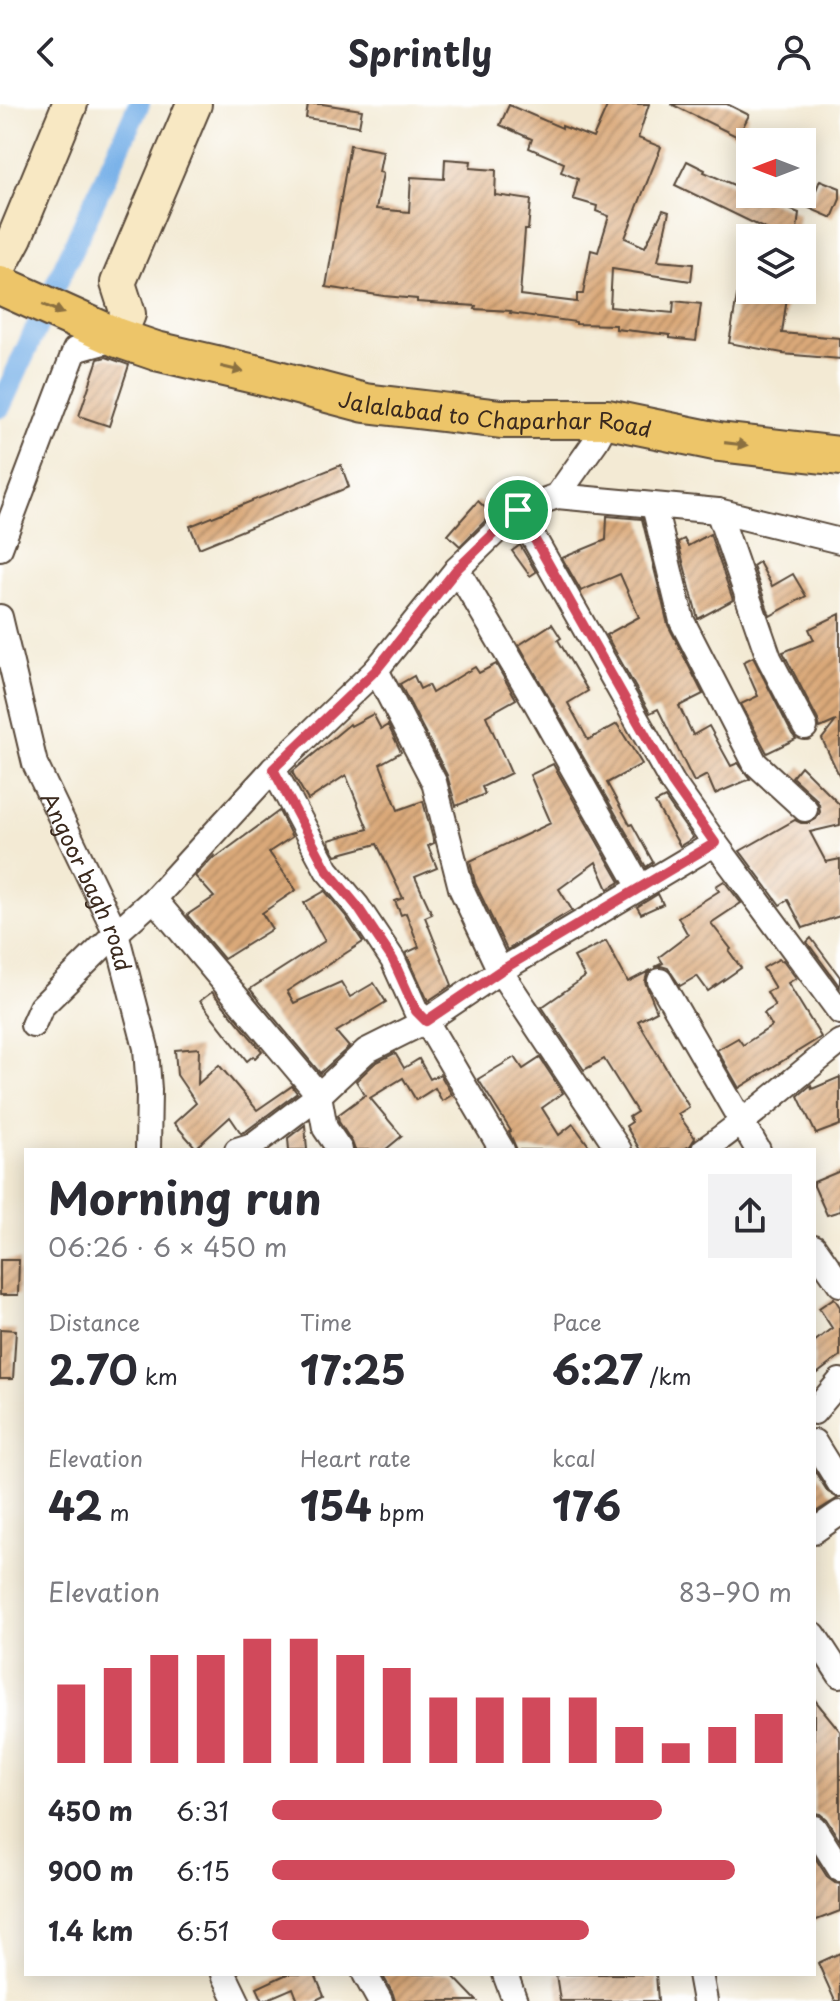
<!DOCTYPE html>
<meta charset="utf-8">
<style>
body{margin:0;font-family:"Playpen Sans",sans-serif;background:#f2f2f3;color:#2b2b33;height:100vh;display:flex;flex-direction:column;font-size:30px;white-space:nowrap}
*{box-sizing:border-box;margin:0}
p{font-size:26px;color:#7c7c81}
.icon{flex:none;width:44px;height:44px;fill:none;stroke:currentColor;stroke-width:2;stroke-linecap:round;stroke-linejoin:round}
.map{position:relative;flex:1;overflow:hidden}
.panel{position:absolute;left:24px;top:1044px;width:792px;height:828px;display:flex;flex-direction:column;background:#fff;border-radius:0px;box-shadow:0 4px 20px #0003}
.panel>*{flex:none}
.needle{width:52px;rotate:270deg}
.fabs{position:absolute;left:736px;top:24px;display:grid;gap:16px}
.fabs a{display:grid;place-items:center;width:80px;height:80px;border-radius:0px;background:#fff;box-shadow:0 4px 20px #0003;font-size:40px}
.pin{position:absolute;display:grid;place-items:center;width:68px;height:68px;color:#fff;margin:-34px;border:4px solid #fff;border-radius:50%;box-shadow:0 2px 8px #0007}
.round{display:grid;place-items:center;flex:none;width:84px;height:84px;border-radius:0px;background:#f2f2f3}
.overview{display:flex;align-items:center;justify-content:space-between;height:136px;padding:0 24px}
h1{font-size:44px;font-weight:700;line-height:60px}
.figures{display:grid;grid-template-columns:repeat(3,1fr);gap:12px;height:136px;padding:8px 24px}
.figures div{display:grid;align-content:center}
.figures b{font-size:40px;font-weight:700}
.figures small{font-size:22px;font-weight:400}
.figures p{font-size:22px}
.chart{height:224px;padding:16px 24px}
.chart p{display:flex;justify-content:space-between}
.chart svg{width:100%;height:144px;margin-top:8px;stroke:#d1495b;stroke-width:6}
ul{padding:0 24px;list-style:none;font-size:26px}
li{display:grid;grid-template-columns:128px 96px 1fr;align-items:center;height:60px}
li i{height:20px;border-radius:10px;background:#d1495b}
header{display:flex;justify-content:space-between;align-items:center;height:104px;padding:0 24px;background:#fff;font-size:36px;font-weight:700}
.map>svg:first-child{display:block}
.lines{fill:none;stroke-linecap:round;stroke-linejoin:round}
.canal{stroke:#78b1e8;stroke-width:22}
.building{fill:url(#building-hatch)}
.street-casing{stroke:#574739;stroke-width:28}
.secondary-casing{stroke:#574739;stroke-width:38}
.primary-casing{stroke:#574739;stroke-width:42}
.street{stroke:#fff;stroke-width:24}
.secondary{stroke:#f8e8c3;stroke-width:34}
.primary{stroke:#edc569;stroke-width:38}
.oneway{fill:#8b7040}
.route-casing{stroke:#fff;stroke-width:16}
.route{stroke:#d1495b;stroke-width:10}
.labels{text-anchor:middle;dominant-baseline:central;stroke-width:6;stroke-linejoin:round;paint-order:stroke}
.street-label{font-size:22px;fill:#3b2a1e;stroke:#fff}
</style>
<header><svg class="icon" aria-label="back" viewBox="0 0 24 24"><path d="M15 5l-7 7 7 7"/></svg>Sprintly<svg class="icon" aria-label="person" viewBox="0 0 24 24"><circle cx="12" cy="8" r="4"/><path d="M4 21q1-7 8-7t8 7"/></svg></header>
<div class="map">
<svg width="840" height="1897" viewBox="0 0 840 1897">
<defs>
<pattern id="building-hatch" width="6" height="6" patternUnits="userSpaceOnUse" patternTransform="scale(2)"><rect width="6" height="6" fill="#daa979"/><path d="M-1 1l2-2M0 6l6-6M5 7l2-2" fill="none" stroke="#b28a63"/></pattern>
</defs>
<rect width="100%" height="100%" fill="#fff"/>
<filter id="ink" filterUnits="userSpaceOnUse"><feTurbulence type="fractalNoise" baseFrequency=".0125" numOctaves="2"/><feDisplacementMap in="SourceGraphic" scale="16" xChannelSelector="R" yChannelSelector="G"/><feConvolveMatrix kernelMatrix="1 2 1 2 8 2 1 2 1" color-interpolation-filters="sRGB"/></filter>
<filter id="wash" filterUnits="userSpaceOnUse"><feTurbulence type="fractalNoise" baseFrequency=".006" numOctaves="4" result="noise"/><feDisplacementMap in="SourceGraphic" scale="32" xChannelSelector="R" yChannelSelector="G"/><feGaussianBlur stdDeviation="1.8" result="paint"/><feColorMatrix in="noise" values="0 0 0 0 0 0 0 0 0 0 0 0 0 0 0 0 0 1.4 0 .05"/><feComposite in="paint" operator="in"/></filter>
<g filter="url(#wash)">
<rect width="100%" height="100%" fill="#f3ead4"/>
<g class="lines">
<polyline class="canal" points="0,303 139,0"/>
</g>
<g id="blocks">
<g class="building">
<polygon points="308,0 322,0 362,6 359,22 306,14"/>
<polygon points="608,0 649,0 638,34 661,43 625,134 645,143 663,106 669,108 658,157 693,160 691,177 612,165 610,203 673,209 674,197 701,200 696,237 670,234 670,231 616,225 616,221 576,220 576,218 510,209 511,207 475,205 476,202 417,198 417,195 384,192 326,183 350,41 383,47 379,68 383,69 376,105 409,108 411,73 444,75 445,55 471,57 470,64 496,66 495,91 531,96 528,126 525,126 520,191 577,198 577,190 583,190 591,146 598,148 609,112 596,107 597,102 573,95 578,75 561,68 564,59 529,44 532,35 500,21 509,1 562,24 562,22 593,34"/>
<polygon points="671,0 727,0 749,11 738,33"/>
<polygon points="687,57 705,66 704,68 750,88 750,90 799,109 796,134 784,134 675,81"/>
<polygon points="820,76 840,84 840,95 832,114 809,104"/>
<polygon points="738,186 788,186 782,229 840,234 840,255 783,250 783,249 729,239"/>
<polygon points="106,253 129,261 109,322 79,312 98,255"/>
<polygon points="341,361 349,383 199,444 190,422"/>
<polygon points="478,397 492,410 460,442 448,431"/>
<polygon points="607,412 642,415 668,521 703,590 679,602 693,631 709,622 731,662 738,659 750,675 715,690 707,671 694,678 658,605 650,609 606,531 639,513 620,470 581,487 562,454 606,436"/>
<polygon points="710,430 733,496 698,515 678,438 684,435 688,442"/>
<polygon points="520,441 536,468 530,472 512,447"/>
<polygon points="759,458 772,482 793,470 806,492 770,512 753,462"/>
<polygon points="840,510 840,673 822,635 836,617 820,624 818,616 783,548 814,536 809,525"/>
<polygon points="552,520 561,534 558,536 588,587 568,599 588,636 617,620 642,660 607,679 630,721 632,720 653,758 646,763 519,541"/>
<polygon points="753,553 792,630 796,635 767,649 741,600 758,592 743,558"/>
<polygon points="496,560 516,595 486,612 511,669 482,683 485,690 456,702 447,671 400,580 414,572 420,585 428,581 432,589 475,563 479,569"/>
<polygon points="373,610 381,625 388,621 401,648 380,660 398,706 423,697 434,739 428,742 437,764 415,773 432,810 425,813 452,881 428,897 406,849 419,843 406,809 401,811 395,797 403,794 377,740 336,751 330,741 329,736 368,725 346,671 308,696 292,668 350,620 351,622"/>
<polygon points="553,660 620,778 608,785 596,758 559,785 572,806 507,846 475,779 470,757 551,719 530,671"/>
<polygon points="801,662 840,701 840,721 810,728 826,758 840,755 840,812 803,824 788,796 780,801 740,747 795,716 801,719 809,719 816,715 820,708 819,700 815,694 792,673"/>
<polygon points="665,694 693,734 680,742 655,699"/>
<polygon points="279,707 292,733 269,748 296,786 262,809 272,825 224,855 187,811 214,793 195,772 214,752 215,754"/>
<polygon points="724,777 741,799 711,819 731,845 729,847 741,864 708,887 697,872 680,882 668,864 661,862 655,863 663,859 659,853 688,831 678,813 719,787 716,782"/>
<polygon points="325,787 345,811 363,838 287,887 294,899 341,878 350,893 374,879 386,898 336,928 349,943 320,969 250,885 325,837 304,799"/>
<polygon points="658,790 663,800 641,810 637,803"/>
<polygon points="811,834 840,873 840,883 807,838"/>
<polygon points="606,837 628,878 651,866 647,870 645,878 657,907 638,917 689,1003 678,1010 695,1034 690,1042 682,1046 640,1046 626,1022 632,1018 629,1013 637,1008 604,955 584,966 542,903 585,873 574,853"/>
<polygon points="779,855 781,857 783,856 796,874 788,879 821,933 739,984 717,946 738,934 743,941 772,922 764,909 775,902 767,888 775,884 763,864"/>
<polygon points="212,888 262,947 255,954 253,952 247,957 200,897"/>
<polygon points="199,944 198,980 219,961 257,1006 292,982 297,989 246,1027 241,1029 230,1013 196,1044 174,1019 196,999 177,971 175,946"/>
<polygon points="395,949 404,964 419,955 430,975 440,970 452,991 442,997 435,984 416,996 403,974 370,994 402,1032 385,1046 355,1046 352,1038 339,1018 338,1011 365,991 356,977 375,959"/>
<polygon points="515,953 523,965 540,954 563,989 542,1004 559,1031 573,1020 592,1046 517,1046 509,1028 511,1027 478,975"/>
<polygon points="840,973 840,1021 816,1030 798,992 811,981 812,985"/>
<polygon points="305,1021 307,1046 289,1046 288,1034"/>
<polygon points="840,1067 840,1107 827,1111 814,1082 814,1078"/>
<polygon points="0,1156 19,1156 18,1191 0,1191"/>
<polygon points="834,1194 840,1203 840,1252 814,1272 814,1238 832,1224 819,1204"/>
<polygon points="0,1225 16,1226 13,1275 0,1275"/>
<polygon points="814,1366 828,1388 838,1394 814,1409"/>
<polygon points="814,1595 840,1627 840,1737 826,1715 820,1710 814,1709"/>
<polygon points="814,1752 828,1774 835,1779 840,1780 840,1807 814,1817"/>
<polygon points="840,1849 840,1897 835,1897 818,1859"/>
<polygon points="287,1870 323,1870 316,1873 324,1892 314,1897 298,1897 293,1884 263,1897 257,1884"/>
<polygon points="382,1870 451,1870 477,1897 395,1897 393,1890"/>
<polygon points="556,1870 656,1870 658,1897 560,1897"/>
</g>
</g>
</g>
<g filter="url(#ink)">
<use href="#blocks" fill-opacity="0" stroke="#574739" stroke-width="2"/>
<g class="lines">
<g class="street-casing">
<g id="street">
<polyline points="557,392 718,407 840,437"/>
<polyline points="654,402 682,517 755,659 805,705"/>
<polyline points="518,406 672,678 715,739 840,908"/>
<polyline points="718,407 769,554 805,623"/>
<polyline points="0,444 75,246 118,234"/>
<polyline points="457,465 536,599 640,783"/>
<path id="s1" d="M 0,513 L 35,660 L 116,829 L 146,944 L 149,986 L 148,1046"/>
<polyline points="376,566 434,678 461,784 500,867 619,1046"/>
<polyline points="273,665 327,766 357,802 393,856 416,907 426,917 502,1046"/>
<polyline points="154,795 319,991 325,1024 340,1046"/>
<polyline points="660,877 758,1046"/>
<polyline points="33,921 41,903 116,829 154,795 273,665 376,566 457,465 518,406 557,392 596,337 608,315"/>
<polyline points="237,1046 253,1041 319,991 366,947 426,917 500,867 715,739"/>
<path d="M 704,1046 C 752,1013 794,974 840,938"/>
<polyline points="814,1143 840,1180"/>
<polyline points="814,1308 840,1277"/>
<polyline points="814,1338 840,1380"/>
<polyline points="814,1427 840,1409"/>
<polyline points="814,1531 840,1571"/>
<polyline points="814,1724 840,1765"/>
<polyline points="224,1870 237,1897"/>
<polyline points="365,1870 380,1897"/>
<polyline points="505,1870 515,1897"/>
<polyline points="700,1870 705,1897"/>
</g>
</g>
<g class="secondary-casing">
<g id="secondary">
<polyline points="0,161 15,133 70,0"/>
<polyline points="118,234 128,210 118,179 194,0"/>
</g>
</g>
<g class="primary-casing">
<g id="primary">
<path id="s2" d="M 0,181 L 118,234 L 156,247 L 267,273 L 365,299 L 501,315 L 608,315 L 719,338 L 840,352"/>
</g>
</g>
<use href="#street" class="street"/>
<use href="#secondary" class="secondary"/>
<use href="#primary" class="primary"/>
</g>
<defs><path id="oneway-solid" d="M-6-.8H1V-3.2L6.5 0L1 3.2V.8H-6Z" transform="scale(2)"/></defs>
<g class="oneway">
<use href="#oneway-solid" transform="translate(53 205) rotate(23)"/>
<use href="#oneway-solid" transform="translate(232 265) rotate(13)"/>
<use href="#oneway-solid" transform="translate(736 340) rotate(7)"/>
</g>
</g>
<g class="lines" filter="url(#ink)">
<g class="route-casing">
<polygon id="route" points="518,406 672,678 715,739 500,867 426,917 416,907 393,856 357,802 327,766 273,665 376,566 457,465"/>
</g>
<use href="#route" class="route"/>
</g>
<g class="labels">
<g class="street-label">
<text stroke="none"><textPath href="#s2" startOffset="516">Jalalabad to Chaparhar Road</textPath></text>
<text stroke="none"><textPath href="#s1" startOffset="280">Angoor bagh road</textPath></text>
</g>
</g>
</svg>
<div class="fabs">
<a><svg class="needle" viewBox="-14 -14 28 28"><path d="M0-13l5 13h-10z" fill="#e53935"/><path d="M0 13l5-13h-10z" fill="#7c7c81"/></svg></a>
<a><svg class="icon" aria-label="layers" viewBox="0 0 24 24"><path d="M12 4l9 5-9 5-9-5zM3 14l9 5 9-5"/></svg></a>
</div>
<div class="pin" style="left:518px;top:406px;background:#1e9e55"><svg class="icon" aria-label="arrive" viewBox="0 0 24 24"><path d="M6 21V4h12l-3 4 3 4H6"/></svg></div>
<section class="panel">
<div class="overview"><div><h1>Morning run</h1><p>06:26 · 6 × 450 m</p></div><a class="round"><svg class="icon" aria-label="share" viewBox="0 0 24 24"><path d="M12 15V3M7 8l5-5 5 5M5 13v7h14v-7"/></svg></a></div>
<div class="figures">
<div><p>Distance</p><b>2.70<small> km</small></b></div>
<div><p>Time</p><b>17:25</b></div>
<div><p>Pace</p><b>6:27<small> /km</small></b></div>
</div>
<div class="figures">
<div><p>Elevation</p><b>42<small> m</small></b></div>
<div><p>Heart rate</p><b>154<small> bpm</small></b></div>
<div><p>kcal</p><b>176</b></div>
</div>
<div class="chart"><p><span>Elevation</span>83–90 m</p>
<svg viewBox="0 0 160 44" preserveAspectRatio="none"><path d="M5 44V20M15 44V15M25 44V11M35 44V11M45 44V6M55 44V6M65 44V11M75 44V15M85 44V24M95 44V24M105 44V24M115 44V24M125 44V33M135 44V38M145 44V33M155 44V29"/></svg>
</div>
<ul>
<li><b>450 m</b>6:31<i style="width:75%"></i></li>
<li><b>900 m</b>6:15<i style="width:89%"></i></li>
<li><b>1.4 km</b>6:51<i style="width:61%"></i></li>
</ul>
</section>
</div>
